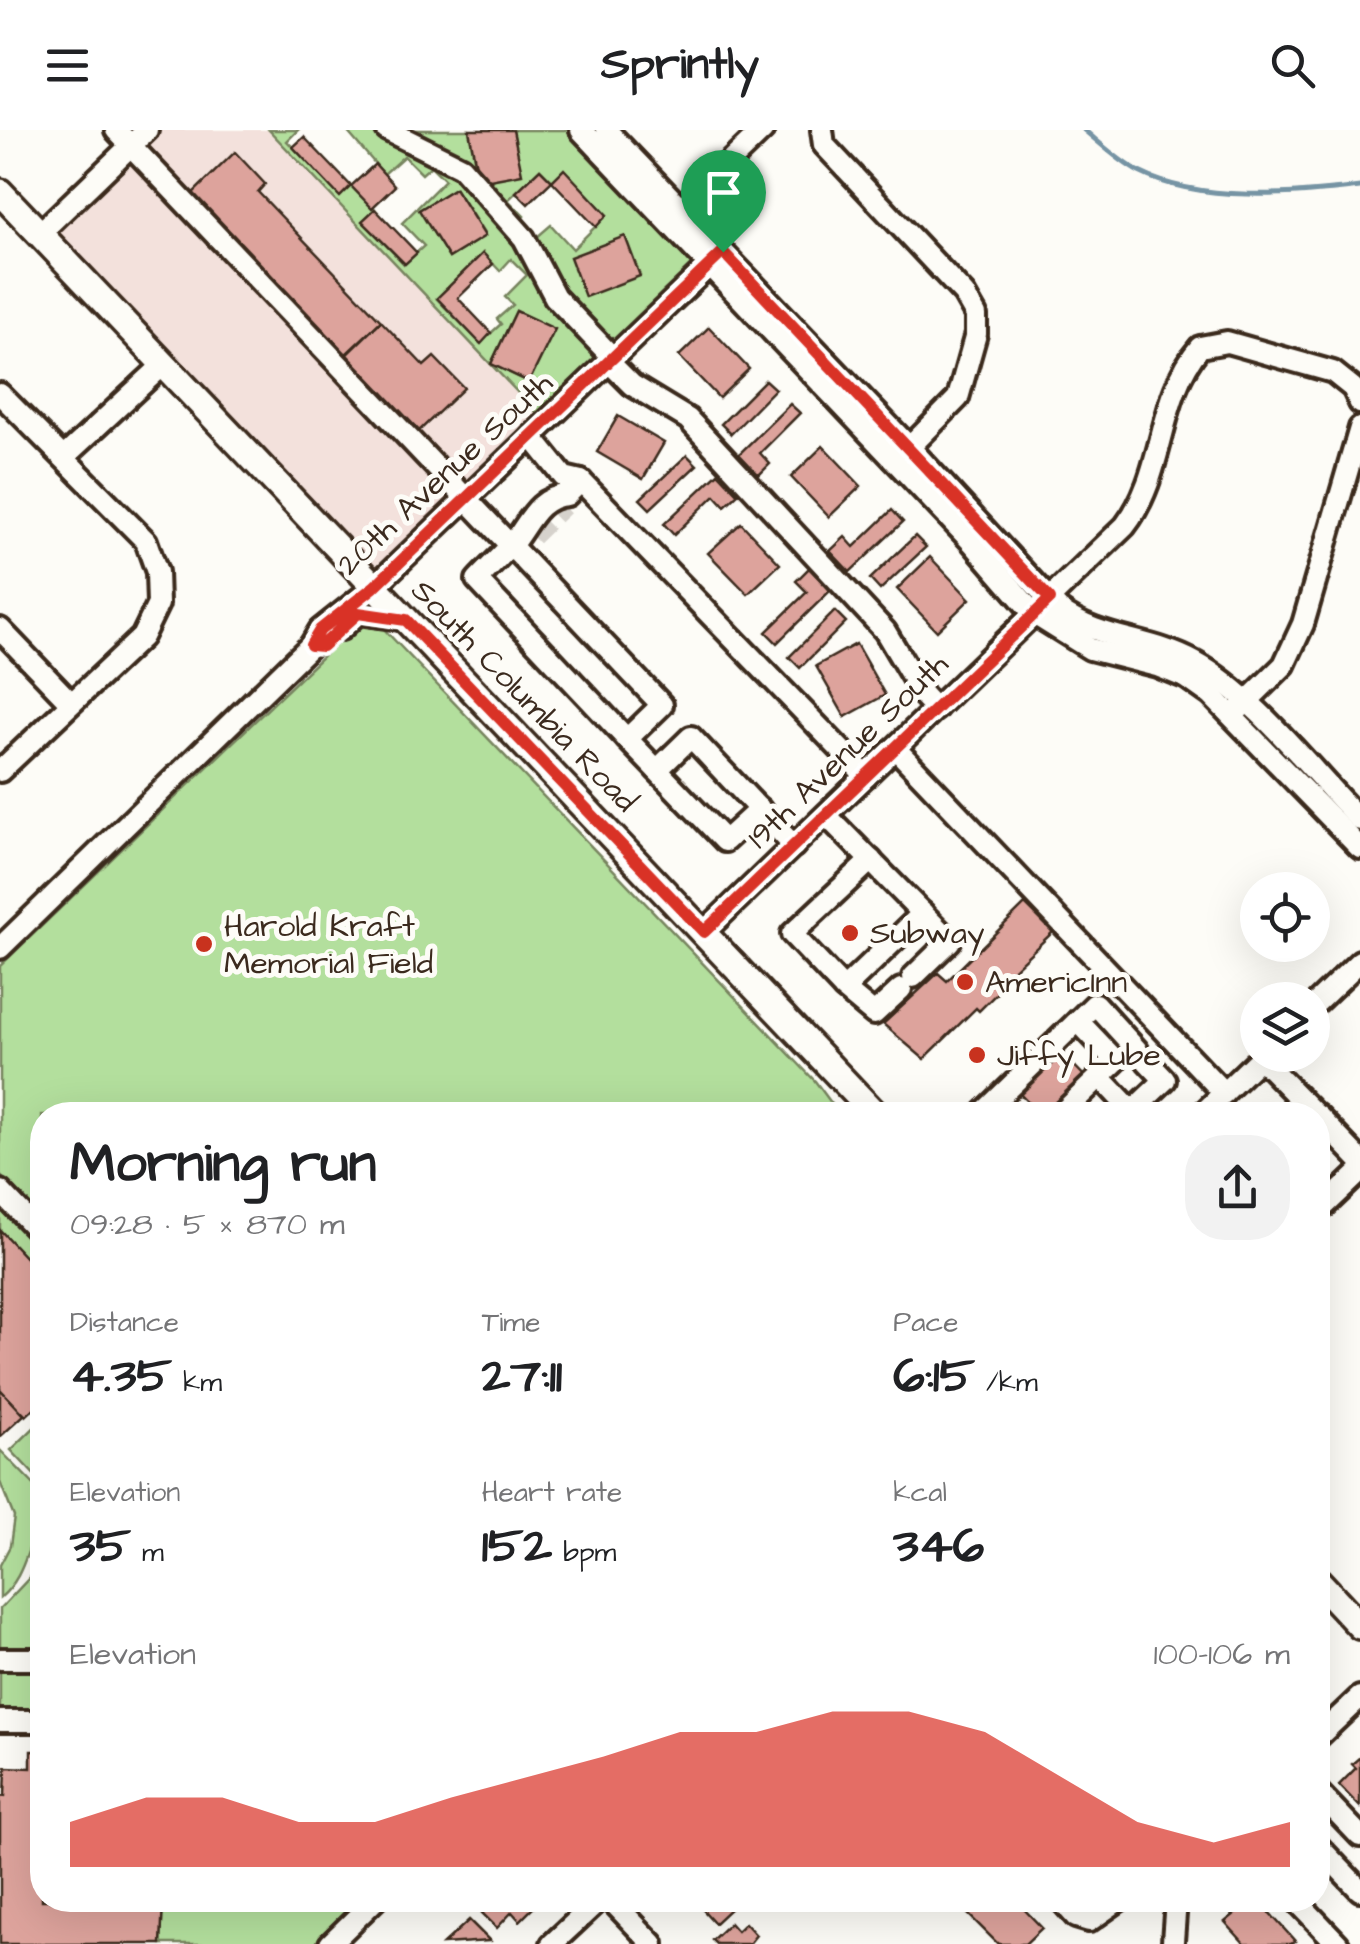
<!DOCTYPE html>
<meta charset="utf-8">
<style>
body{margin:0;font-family:"Architects Daughter",sans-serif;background:#f2f2f2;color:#202124;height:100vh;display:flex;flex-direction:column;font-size:38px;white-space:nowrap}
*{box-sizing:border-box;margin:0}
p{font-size:32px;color:#757577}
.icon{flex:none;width:55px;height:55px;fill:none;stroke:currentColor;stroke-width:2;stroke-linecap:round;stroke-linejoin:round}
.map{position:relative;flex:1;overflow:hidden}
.drawer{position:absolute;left:30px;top:972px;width:1300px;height:810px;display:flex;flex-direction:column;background:#fff;border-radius:40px;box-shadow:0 10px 40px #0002}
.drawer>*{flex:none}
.fabs{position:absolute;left:1240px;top:742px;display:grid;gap:20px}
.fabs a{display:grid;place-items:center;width:90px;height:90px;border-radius:50%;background:#fff;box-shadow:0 10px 40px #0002;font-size:50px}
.pin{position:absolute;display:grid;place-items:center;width:85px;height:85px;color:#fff;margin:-102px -42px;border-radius:50% 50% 50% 0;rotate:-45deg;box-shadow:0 0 10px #0007}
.pin .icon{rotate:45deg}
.round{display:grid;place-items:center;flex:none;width:105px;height:105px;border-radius:40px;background:#f2f2f2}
.summary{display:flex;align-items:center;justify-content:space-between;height:170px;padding:0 40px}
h1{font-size:55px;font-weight:700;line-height:75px}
.metrics{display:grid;grid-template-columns:repeat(3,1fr);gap:15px;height:170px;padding:10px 40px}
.metrics div{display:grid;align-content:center}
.metrics b{font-size:50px;font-weight:700}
.metrics small{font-size:28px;font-weight:400}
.metrics p{font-size:28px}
.chart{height:280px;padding:20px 40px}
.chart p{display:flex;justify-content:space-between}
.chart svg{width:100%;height:180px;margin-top:10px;fill:#d93025;opacity:.7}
header{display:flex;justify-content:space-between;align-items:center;height:130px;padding:0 40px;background:#fff;font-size:45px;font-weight:700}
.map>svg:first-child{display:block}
.built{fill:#f3e1dc}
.green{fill:#b3df9d;stroke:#77845e;stroke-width:2.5;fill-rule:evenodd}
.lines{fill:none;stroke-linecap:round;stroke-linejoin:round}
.stream{stroke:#7694a4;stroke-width:5}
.building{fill:#dda39c;stroke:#3b2a1e;stroke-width:2.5}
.minor-tunnel{stroke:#d6d2cc;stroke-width:20;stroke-dasharray:20 10;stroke-linecap:butt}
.minor-casing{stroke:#3b2a1e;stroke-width:28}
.major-casing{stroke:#3b2a1e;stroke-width:32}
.minor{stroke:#fdfcf7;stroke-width:20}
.major{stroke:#fdfcf7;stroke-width:25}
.route-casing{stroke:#fff;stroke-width:20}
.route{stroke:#d93025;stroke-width:12}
.poi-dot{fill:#c8321e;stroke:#fdfcf7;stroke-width:4}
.labels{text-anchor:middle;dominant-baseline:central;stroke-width:10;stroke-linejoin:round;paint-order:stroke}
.street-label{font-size:32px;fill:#3b2a1e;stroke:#fdfcf7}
.poi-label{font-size:32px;fill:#3b2a1e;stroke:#fdfcf7;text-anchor:start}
</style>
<header><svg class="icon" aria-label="menu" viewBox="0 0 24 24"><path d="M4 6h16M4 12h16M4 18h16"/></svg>Sprintly<svg class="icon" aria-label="search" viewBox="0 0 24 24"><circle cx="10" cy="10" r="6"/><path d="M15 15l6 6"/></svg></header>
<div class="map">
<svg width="1360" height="1814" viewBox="0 0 1360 1814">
<rect width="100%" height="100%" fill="#fdfcf7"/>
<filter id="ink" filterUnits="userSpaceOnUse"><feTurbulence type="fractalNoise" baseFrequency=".01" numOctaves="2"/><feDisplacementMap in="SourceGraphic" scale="20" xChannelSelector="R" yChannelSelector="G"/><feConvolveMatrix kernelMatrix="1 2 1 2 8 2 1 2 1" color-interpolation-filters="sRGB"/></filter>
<g filter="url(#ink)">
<polygon class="built" points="147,0 269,0 546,292 374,457 39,104"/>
<g class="green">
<path d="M 269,0 L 298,0 L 287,11 L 340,66 L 351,56 L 375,79 L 363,91 L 404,134 L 424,116 L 402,93 L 445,50 L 431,36 L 422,44 L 404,26 L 384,44 L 346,0 L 469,0 L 478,51 L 521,43 L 513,0 L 571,0 L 696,130 L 537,283 ZM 540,39 L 552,51 L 564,40 L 607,85 L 573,119 L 551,95 L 529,114 L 514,96 L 524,86 L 508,70 ZM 455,58 L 485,105 L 449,128 L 420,80 ZM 483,123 L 500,141 L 511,129 L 527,145 L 505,167 L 513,175 L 497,189 L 501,194 L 480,213 L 437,169 ZM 516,181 L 554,199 L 529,252 L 491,234 Z"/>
<polygon points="370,491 379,494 815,951 840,985 42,985 42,1090 0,1045 0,836 356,494"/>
<polygon points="0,1077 42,1122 42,1145 0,1100"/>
<polygon points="42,1271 42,1353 11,1320 42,1290 33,1280"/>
<path d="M 0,1320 L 42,1363 L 42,1396 C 25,1412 29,1443 0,1468 L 0,1435 L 10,1416 L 14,1387 L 0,1352 Z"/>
<polygon points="42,1405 42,1519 0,1518 0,1479 30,1447"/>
<polygon points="0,1538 42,1538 42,1574 28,1580 0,1581"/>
<polygon points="163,1770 361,1770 316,1814 161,1814"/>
</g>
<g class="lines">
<path class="stream" d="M 1084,0 C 1101,14 1120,32 1139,42 C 1200,73 1294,65 1360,57"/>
</g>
<g class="building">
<polygon points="469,0 513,0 522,44 479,52"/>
<polygon points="304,7 351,56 340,67 293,17"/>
<polygon points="235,22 265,54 258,62 381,191 345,225 332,223 326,216 327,206 279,156 268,155 261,149 262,138 191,65"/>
<polygon points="375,34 395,56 372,78 351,56"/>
<polygon points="540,39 552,51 528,74 516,62"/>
<polygon points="564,39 607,85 596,97 552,51"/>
<polygon points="455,58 485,106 449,128 419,80"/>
<polygon points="375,79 417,123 405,134 362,91"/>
<polygon points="625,106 640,146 585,167 570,127"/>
<polygon points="483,123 493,134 458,168 491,203 481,214 437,168"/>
<polygon points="516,181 555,199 529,252 491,234"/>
<polygon points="381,191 424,236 434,227 464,258 416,304 343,228"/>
<polygon points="709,197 749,239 719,268 679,226"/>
<polygon points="765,250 775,259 731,304 721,294"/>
<polygon points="790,274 800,283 760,323 770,334 759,345 739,324"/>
<polygon points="618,286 664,313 643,349 597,322"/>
<polygon points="823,316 861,356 829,387 791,347"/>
<polygon points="687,325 697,335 650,379 640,369"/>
<polygon points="718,343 738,364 725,376 715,365 674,405 664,394"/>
<polygon points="892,380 903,392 850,442 830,421 845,407 854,417"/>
<polygon points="741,393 780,434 748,464 708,423"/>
<polygon points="915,406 926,417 880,460 870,449"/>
<polygon points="930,427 970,469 937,501 897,459"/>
<polygon points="809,438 831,460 777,513 766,502 807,462 796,451"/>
<polygon points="835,481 846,492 800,538 789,527"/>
<polygon points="856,514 885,565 845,587 816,536"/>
<polygon points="1025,774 1053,802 1000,852 1004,856 979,881 976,878 924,929 883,894 938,843 947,851"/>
<polygon points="1061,922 1090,952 1055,985 1040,985 1019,963"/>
<polygon points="0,1100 42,1145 42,1271 26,1286 0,1259"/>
<polygon points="0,1259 24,1285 0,1307"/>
<polygon points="31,1621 42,1621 42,1770 163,1770 161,1814 0,1814 0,1667 5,1666 6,1637 31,1638"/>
<polygon points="1360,1627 1360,1677 1339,1655 1356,1638 1352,1634"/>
<polygon points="495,1770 533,1770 537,1774 520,1791 512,1782 497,1798 482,1783"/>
<polygon points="694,1770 722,1770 730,1779 715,1793"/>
<polygon points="978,1770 1027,1770 1023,1778 1042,1798 1025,1814 998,1814 966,1782"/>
<polygon points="1252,1770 1258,1770 1295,1811 1291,1814 1245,1814 1225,1792"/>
<polygon points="469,1790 490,1811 443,1814"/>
<polygon points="730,1793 737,1801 745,1793 756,1805 749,1814 716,1814 712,1810"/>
</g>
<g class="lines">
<polyline class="minor-tunnel" points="532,406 563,376"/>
<g class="minor-casing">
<g id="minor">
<path d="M 116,0 L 662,575 L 627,609 L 477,450 C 489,437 504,424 516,409 C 530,390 539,367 567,365 L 581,351"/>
<polyline points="387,0 461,37 524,108 555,167 613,228"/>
<polyline points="581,0 972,412 1034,484 1090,519 1157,536 1187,548 1211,565 1360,718"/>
<path d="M 606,0 L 910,318 L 1059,480 C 1098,510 1151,508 1194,532 C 1253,564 1312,641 1360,690"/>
<polyline points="822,0 824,15 964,164 976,185 976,204 958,268 903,324"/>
<polyline points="672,87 763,0"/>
<polyline points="39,104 147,0"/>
<polyline points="609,232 632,255 688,289 885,501 923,565 936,579"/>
<polyline points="0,264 146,411 157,442 158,474 142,507 0,641"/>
<polyline points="531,306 564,347 581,351 866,646"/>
<polyline points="65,326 163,235"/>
<polyline points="0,499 71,573"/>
<polyline points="341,499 358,483 406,490"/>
<polyline points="1238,580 1284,535 1303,494 1360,298"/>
<polyline points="627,609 725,711 760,679"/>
<polyline points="895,618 1224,963"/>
<polyline points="657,640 691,607 794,716"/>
<polyline points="826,685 950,811 913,847"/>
<polyline points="871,730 792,804 844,859 923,783"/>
<path d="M 703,803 L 1125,396 C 1166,343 1157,267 1200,217 L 1227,212 L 1333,242 L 1353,258 L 1360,273"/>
<polyline points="0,818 311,515 320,500 374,457 718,127"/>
<polyline points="844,859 874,884 901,859"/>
<polyline points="1312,877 1360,831"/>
<polyline points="1260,928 1316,985"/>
<polyline points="1100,947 1132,981"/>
<polyline points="1129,984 1165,950 1147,931"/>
<polyline points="981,985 1095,874 1137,920"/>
<polyline points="1060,985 1116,931 1078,891"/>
<polyline points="1201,985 1263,925"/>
<polyline points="1318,986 1360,1030"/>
<polyline points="0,1061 42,1105"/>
<polyline points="1318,1082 1360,1042"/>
<polyline points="0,1529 42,1529"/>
<polyline points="0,1591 42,1591"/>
<polyline points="1318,1607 1360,1567"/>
<polyline points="1318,1662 1360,1706"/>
<polyline points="1318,1716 1360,1760"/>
<polyline points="611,1770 653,1814"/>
<polyline points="1061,1770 1076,1787 1089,1791 1119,1770"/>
<polyline points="1296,1770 1338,1814"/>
<polyline points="1173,1811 1176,1770"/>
<polyline points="330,1814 375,1770"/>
<polyline points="552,1814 599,1770"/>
</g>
</g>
<g class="major-casing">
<g id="major">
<polyline points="0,62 876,985"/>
<polyline points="1318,1451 1360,1496"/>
</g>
</g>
<use href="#minor" class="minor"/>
<use href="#major" class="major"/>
</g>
</g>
<g class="lines" filter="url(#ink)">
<g class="route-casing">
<polygon id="route" points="723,122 1050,469 704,802 406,490 358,483 322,516 311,515 320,500 374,457"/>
</g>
<use href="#route" class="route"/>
</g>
<g class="poi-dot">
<circle cx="850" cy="803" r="10"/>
<circle cx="204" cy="814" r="10"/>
<circle cx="965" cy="852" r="10"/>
<circle cx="977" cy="925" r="10"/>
</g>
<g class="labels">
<g class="street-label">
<text transform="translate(445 344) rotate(-43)">20th Avenue South</text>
<text transform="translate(524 566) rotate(46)">South Columbia Road</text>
<text transform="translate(848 621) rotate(-44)">19th Avenue South</text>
</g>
<g class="poi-label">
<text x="224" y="796">Harold Kraft<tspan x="224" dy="37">Memorial Field</tspan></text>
<text x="870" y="803">Subway</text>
<text x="985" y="852">AmericInn</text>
<text x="997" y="925">Jiffy Lube</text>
</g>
</g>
</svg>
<div class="fabs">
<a><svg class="icon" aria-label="locate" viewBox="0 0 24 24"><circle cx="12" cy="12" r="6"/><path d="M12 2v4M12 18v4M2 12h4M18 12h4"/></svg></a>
<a><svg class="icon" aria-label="layers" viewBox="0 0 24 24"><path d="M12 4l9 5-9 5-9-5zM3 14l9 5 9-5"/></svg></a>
</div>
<div class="pin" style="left:723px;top:122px;background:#1e9e55"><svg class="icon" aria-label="arrive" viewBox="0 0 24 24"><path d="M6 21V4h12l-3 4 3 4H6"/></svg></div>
<section class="drawer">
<div class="summary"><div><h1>Morning run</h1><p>09:28 · 5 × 870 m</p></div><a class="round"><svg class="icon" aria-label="share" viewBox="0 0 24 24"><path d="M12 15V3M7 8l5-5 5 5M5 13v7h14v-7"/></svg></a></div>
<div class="metrics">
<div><p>Distance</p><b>4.35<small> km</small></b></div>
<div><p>Time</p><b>27:11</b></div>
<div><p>Pace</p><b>6:15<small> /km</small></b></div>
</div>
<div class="metrics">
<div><p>Elevation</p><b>35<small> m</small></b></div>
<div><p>Heart rate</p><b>152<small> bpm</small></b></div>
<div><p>kcal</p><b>346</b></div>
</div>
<div class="chart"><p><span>Elevation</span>100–106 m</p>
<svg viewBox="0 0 160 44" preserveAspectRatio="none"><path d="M0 44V33L10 27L20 27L30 33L40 33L50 27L60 22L70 17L80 11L90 11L100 6L110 6L120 11L130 22L140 33L150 38L160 33V44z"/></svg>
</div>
</section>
</div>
